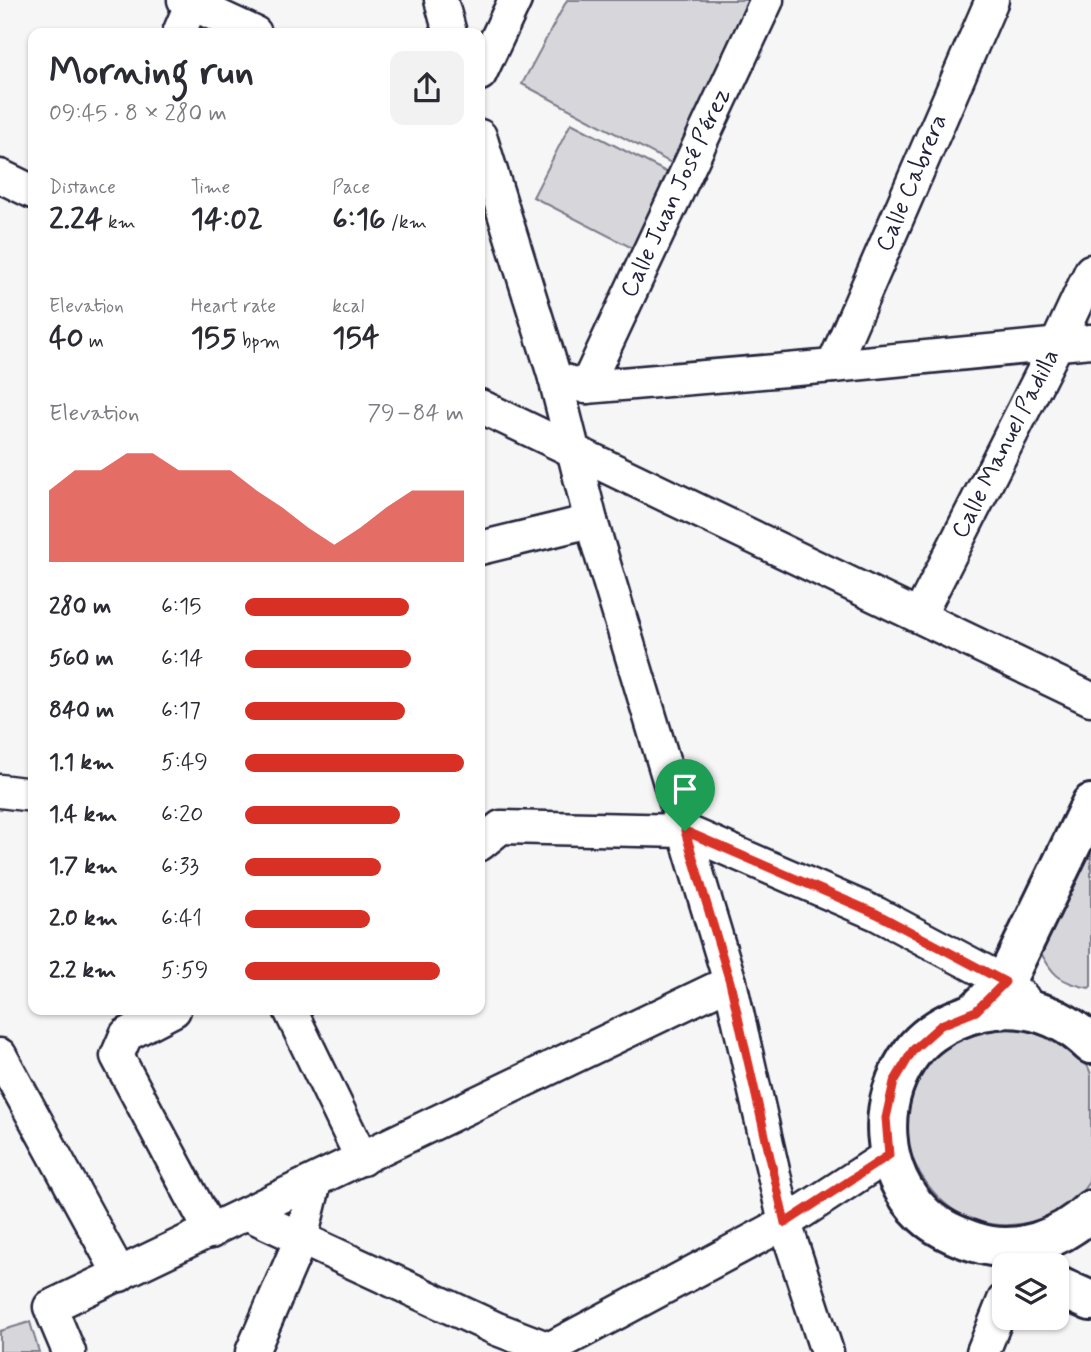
<!DOCTYPE html>
<meta charset="utf-8">
<style>
body{margin:0;font-family:Mynerve,sans-serif;background:#f2f2f3;color:#2b2b33;height:100vh;display:flex;flex-direction:column;font-size:26px;white-space:nowrap}
*{box-sizing:border-box;margin:0}
p{font-size:23px;color:#7c7c81}
.icon{flex:none;width:38px;height:38px;fill:none;stroke:currentColor;stroke-width:2;stroke-linecap:round;stroke-linejoin:round}
.map{position:relative;flex:1;overflow:hidden}
.side{position:absolute;left:28px;top:28px;width:457px;height:987px;display:flex;flex-direction:column;background:#fff;border-radius:14px;box-shadow:0 2px 5px #0004}
.side>*{flex:none}
.controls{position:absolute;left:992px;top:1253px;display:grid;gap:14px}
.controls a{display:grid;place-items:center;width:77px;height:77px;border-radius:14px;background:#fff;box-shadow:0 2px 5px #0004;font-size:35px}
.pin{position:absolute;display:grid;place-items:center;width:60px;height:60px;color:#fff;margin:-72px -30px;border-radius:50% 50% 50% 0;rotate:-45deg;box-shadow:0 0 7px #0007}
.pin .icon{rotate:45deg}
.round{display:grid;place-items:center;flex:none;width:74px;height:74px;border-radius:14px;background:#f2f2f3}
.headline{display:flex;align-items:center;justify-content:space-between;height:119px;padding:0 21px}
h1{font-size:38px;font-weight:700;line-height:52px}
.stats{display:grid;grid-template-columns:repeat(3,1fr);gap:10px;height:119px;padding:7px 21px}
.stats div{display:grid;align-content:center}
.stats b{font-size:30px;font-weight:700}
.stats small{font-size:19px;font-weight:400}
.stats p{font-size:19px}
.chart{height:196px;padding:14px 21px}
.chart p{display:flex;justify-content:space-between}
.chart svg{width:100%;height:126px;margin-top:7px;fill:#d93025;opacity:.7}
ul{padding:0 21px;list-style:none;font-size:23px}
li{display:grid;grid-template-columns:112px 84px 1fr;align-items:center;height:52px}
li i{height:18px;border-radius:9px;background:#d93025}
.map>svg:first-child{display:block}
.green{fill:#d7d7db;stroke:#7c7c8b;stroke-width:2}
.lines{fill:none;stroke-linecap:round;stroke-linejoin:round}
.street-casing{stroke:#22223b;stroke-width:37}
.secondary-casing{stroke:#22223b;stroke-width:44}
.street{stroke:#fff;stroke-width:32}
.secondary{stroke:#fff;stroke-width:38}
.route-casing{stroke:#fff;stroke-width:14}
.route{stroke:#d93025;stroke-width:9}
.labels{text-anchor:middle;dominant-baseline:central;stroke-width:5;stroke-linejoin:round;paint-order:stroke}
.street-label{font-size:24px;fill:#22223b;stroke:#fff}
</style>
<div class="map">
<svg width="1091" height="1352" viewBox="0 0 1091 1352">
<rect width="100%" height="100%" fill="#f6f6f7"/>
<filter id="ink" filterUnits="userSpaceOnUse"><feTurbulence type="fractalNoise" baseFrequency=".0143" numOctaves="2"/><feDisplacementMap in="SourceGraphic" scale="14" xChannelSelector="R" yChannelSelector="G"/><feConvolveMatrix kernelMatrix="1 2 1 2 8 2 1 2 1" color-interpolation-filters="sRGB"/></filter>
<g filter="url(#ink)">
<g class="green">
<polygon points="567,0 759,0 673,164 522,84"/>
<polygon points="571,123 674,176 636,250 533,197"/>
<path d="M 1091,839 L 1091,986 L 1089,988 C 1059,982 1052,975 1039,949 Z"/>
<path d="M 1021,1026 C 1043,1033 1087,1049 1091,1076 C 1091,1095 1091,1116 1091,1135 C 1091,1147 1091,1171 1089,1182 C 1062,1224 1000,1238 957,1212 C 940,1202 928,1187 918,1170 C 892,1127 912,1064 954,1039 C 974,1027 998,1026 1021,1026 Z"/>
<polygon points="30,1322 39,1352 0,1352 0,1331"/>
</g>
<g class="lines">
<g class="street-casing">
<g id="street">
<polyline points="184,0 255,33"/>
<polyline points="441,0 450,33"/>
<polyline points="179,33 193,0"/>
<polyline points="480,74 515,0"/>
<polyline points="480,136 555,378 591,521 730,982 785,1223 827,1352"/>
<polyline points="0,176 33,192"/>
<polyline points="833,366 992,0"/>
<polyline points="555,378 586,387 833,366 1091,341"/>
<polyline points="586,387 767,0"/>
<polyline points="480,406 1091,699"/>
<polyline points="480,548 591,521"/>
<polyline points="919,616 1057,344 1091,271"/>
<polyline points="0,791 33,795"/>
<polyline points="480,844 501,827 685,831 877,914 1005,982 1023,998"/>
<polyline points="174,1010 126,1035 117,1056 211,1232"/>
<polyline points="290,1010 362,1159"/>
<polyline points="0,1055 120,1275"/>
<polyline points="248,1214 497,1329 557,1352"/>
<polyline points="549,1349 785,1223 889,1155"/>
<polyline points="69,1352 50,1307 730,982"/>
<polyline points="252,1352 301,1239 315,1182"/>
<polyline points="983,1352 1004,1300"/>
</g>
</g>
<g class="secondary-casing">
<g id="secondary">
<polyline points="976,1011 1005,982 1091,804"/>
<path d="M 1091,1044 C 1052,1006 1004,999 955,1020 C 940,1026 923,1038 913,1051 C 875,1100 879,1172 924,1215 C 938,1228 956,1236 975,1242 C 1016,1256 1061,1239 1091,1210"/>
<polyline points="1057,1286 1091,1301"/>
</g>
</g>
<use href="#street" class="street"/>
<use href="#secondary" class="secondary"/>
</g>
</g>
<g class="lines" filter="url(#ink)">
<g class="route-casing">
<polygon id="route" points="685,831 877,914 1005,982 976,1011 941,1025 913,1050 894,1082 886,1118 889,1155 785,1223 730,982"/>
</g>
<use href="#route" class="route"/>
</g>
<g class="labels">
<g class="street-label">
<text transform="translate(912 183) rotate(-67)">Calle Cabrera</text>
<text transform="translate(676 193) rotate(-65)">Calle Juan José Pérez</text>
<text transform="translate(1006 444) rotate(-63)">Calle Manuel Padilla</text>
</g>
</g>
</svg>
<div class="controls">
<a><svg class="icon" aria-label="layers" viewBox="0 0 24 24"><path d="M12 4l9 5-9 5-9-5zM3 14l9 5 9-5"/></svg></a>
</div>
<div class="pin" style="left:685px;top:831px;background:#1e9e55"><svg class="icon" aria-label="arrive" viewBox="0 0 24 24"><path d="M6 21V4h12l-3 4 3 4H6"/></svg></div>
<section class="side">
<div class="headline"><div><h1>Morning run</h1><p>09:45 · 8 × 280 m</p></div><a class="round"><svg class="icon" aria-label="share" viewBox="0 0 24 24"><path d="M12 15V3M7 8l5-5 5 5M5 13v7h14v-7"/></svg></a></div>
<div class="stats">
<div><p>Distance</p><b>2.24<small> km</small></b></div>
<div><p>Time</p><b>14:02</b></div>
<div><p>Pace</p><b>6:16<small> /km</small></b></div>
</div>
<div class="stats">
<div><p>Elevation</p><b>40<small> m</small></b></div>
<div><p>Heart rate</p><b>155<small> bpm</small></b></div>
<div><p>kcal</p><b>154</b></div>
</div>
<div class="chart"><p><span>Elevation</span>79–84 m</p>
<svg viewBox="0 0 160 44" preserveAspectRatio="none"><path d="M0 44V19L10 12L20 12L30 6L40 6L50 12L60 12L70 12L80 19L90 25L100 32L110 38L120 32L130 25L140 19L150 19L160 19V44z"/></svg>
</div>
<ul>
<li><b>280 m</b>6:15<i style="width:75%"></i></li>
<li><b>560 m</b>6:14<i style="width:76%"></i></li>
<li><b>840 m</b>6:17<i style="width:73%"></i></li>
<li><b>1.1 km</b>5:49<i style="width:100%"></i></li>
<li><b>1.4 km</b>6:20<i style="width:71%"></i></li>
<li><b>1.7 km</b>6:33<i style="width:62%"></i></li>
<li><b>2.0 km</b>6:41<i style="width:57%"></i></li>
<li><b>2.2 km</b>5:59<i style="width:89%"></i></li>
</ul>
</section>
</div>
